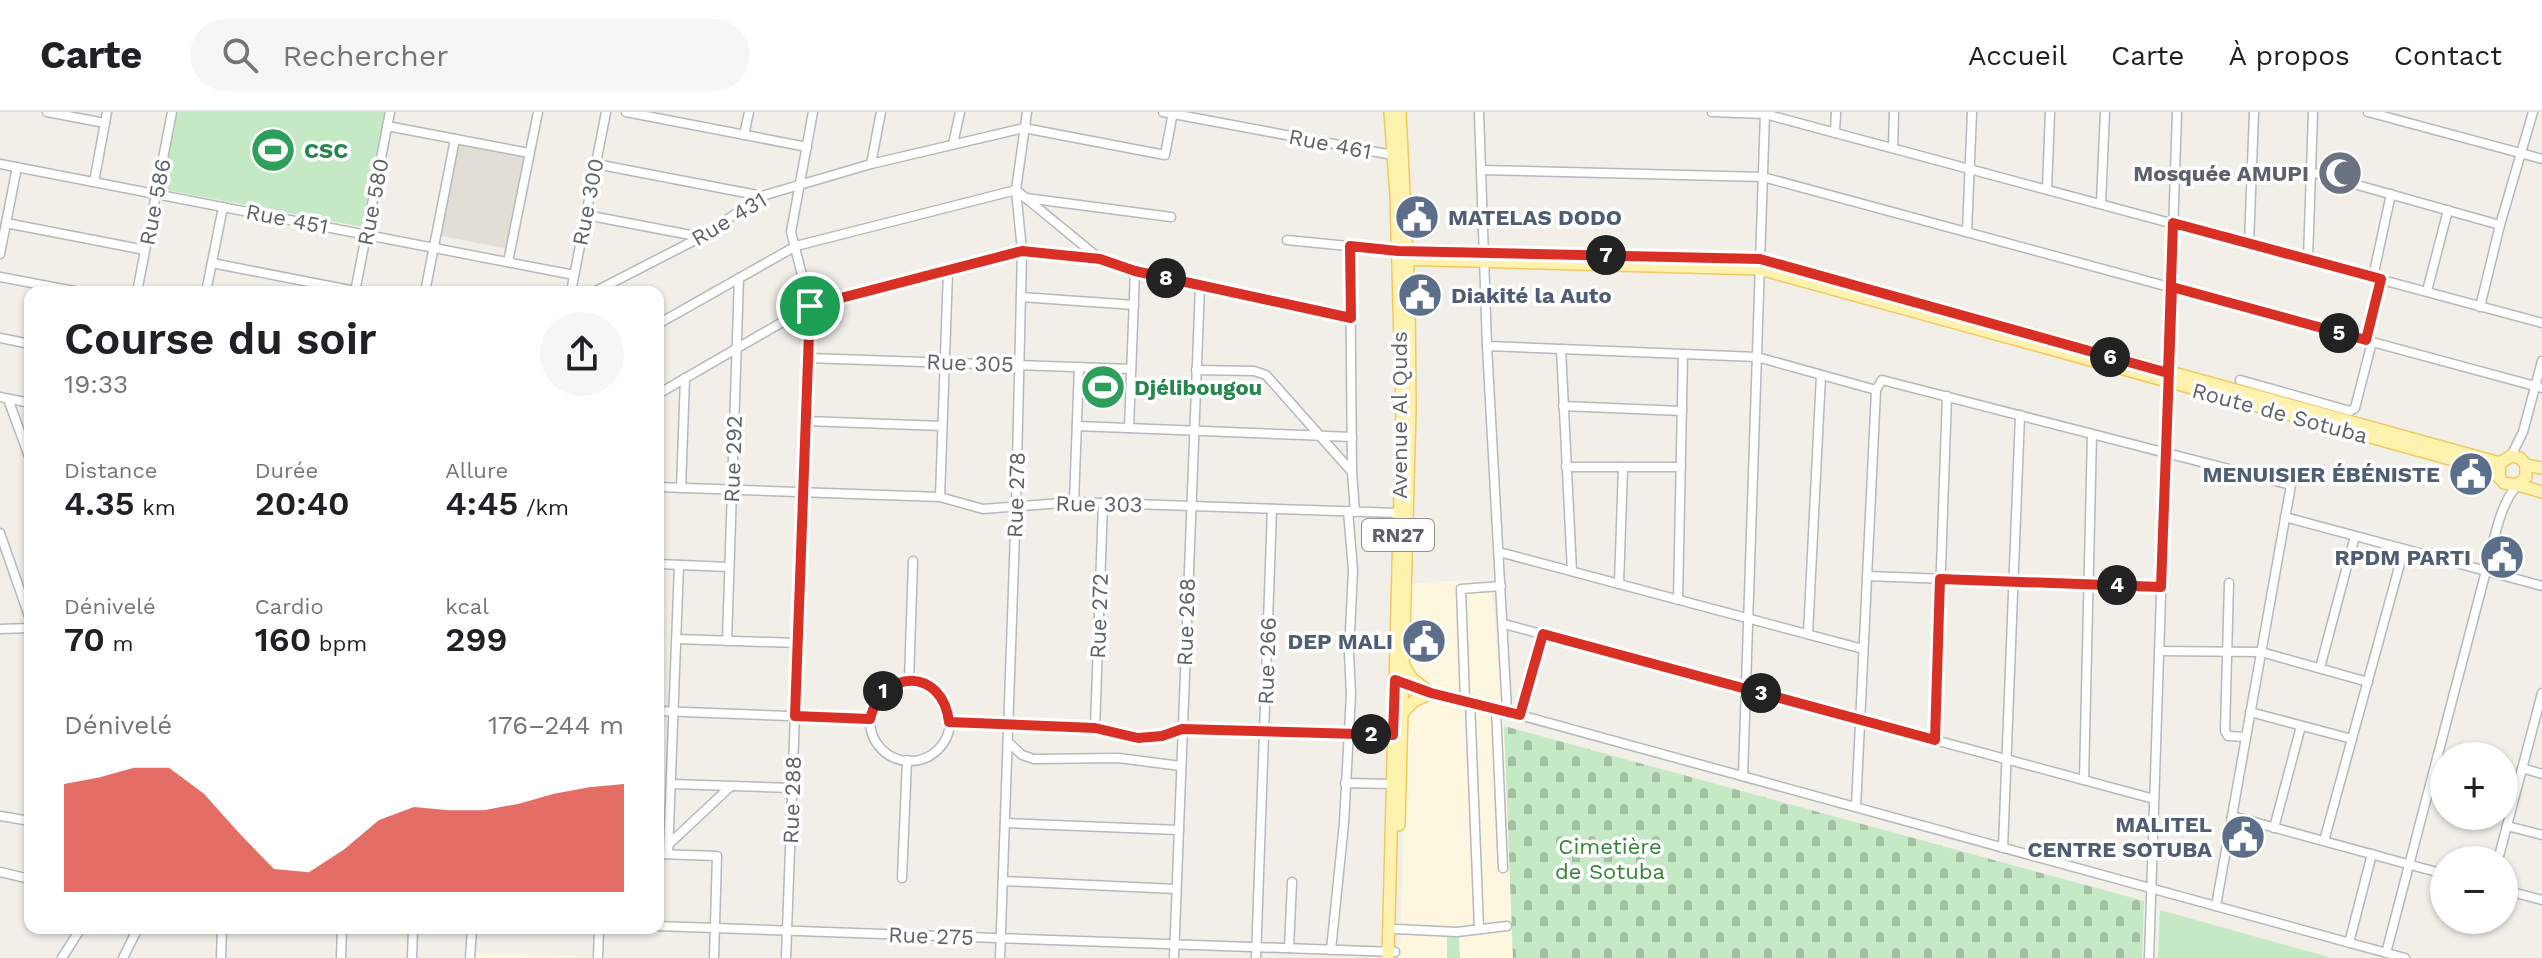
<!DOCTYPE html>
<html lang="fr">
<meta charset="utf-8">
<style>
body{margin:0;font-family:"Work Sans",sans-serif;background:#f6f6f6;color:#202124;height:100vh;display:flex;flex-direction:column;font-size:30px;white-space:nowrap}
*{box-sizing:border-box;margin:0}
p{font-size:26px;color:#757577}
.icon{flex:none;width:44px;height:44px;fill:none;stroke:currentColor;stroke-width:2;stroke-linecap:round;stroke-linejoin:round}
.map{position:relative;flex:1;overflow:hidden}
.panel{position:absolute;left:24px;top:174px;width:640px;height:648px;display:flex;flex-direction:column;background:#fff;border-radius:16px;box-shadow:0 2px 6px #0004}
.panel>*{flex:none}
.buttons{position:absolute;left:2430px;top:630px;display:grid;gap:16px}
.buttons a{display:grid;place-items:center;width:88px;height:88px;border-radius:50%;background:#fff;box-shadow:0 2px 6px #0004;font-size:40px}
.pin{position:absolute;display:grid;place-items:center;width:68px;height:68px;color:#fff;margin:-34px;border:4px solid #fff;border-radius:50%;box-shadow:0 2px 8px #0007}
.km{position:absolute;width:40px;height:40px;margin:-20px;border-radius:50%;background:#222;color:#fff;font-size:22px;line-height:40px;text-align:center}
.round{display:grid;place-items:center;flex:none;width:84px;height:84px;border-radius:42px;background:#f6f6f6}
.head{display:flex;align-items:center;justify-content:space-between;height:136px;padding:0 40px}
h1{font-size:44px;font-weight:600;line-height:60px}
.metrics{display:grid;grid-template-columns:repeat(3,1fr);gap:12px;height:136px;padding:8px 40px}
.metrics div{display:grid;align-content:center}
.metrics b{font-size:34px;font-weight:600}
.metrics small{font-size:22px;font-weight:400}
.metrics p{font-size:22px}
.chart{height:224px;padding:16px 40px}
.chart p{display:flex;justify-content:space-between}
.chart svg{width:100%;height:144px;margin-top:8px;fill:#d93025;opacity:.7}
header{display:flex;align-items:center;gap:48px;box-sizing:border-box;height:112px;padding:0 40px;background:#fff;border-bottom:2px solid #e0e0e0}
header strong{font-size:38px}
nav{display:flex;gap:44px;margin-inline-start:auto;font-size:28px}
.search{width:560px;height:72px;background:#f6f6f6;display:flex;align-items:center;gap:20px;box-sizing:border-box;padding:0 28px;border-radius:44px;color:#757577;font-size:30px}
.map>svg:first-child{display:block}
.commercial{fill:#fef7e0}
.education{fill:#e1ded6}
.green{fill:#c5e8c5}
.cemetery{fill:url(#cemetery-stones)}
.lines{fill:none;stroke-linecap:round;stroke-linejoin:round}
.minor-casing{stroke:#b5b8bc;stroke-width:11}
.major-casing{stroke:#f2c960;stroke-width:14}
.minor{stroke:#fff;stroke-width:8}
.major{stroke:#fff2af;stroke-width:11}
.route-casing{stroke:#fff;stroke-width:16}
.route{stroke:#d93025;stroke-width:10}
.labels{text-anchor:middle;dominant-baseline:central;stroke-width:7;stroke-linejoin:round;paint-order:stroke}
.shield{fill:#fff;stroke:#8f9295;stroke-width:2}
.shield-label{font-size:20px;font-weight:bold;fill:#5f6368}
.street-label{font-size:22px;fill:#5f6368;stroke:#fff}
.leisure-label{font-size:22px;font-weight:bold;fill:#27864d;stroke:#fff;text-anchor:start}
.worship-label{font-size:22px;font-weight:bold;fill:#5b616d;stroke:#fff;text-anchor:end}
.service-label{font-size:22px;font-weight:bold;fill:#4e5e75;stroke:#fff;text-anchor:end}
.park-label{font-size:22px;fill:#348238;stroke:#fff}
</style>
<header>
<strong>Carte</strong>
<div class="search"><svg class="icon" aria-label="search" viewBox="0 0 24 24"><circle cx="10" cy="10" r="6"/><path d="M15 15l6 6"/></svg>Rechercher</div>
<nav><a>Accueil</a><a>Carte</a><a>À propos</a><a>Contact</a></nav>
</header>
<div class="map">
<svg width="2542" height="846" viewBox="0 0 2542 846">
<defs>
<pattern id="cemetery-stones" width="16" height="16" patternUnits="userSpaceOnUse" patternTransform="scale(2)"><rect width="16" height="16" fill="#c5e8c5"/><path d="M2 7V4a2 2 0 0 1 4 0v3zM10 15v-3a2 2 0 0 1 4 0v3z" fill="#a3c0a4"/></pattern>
</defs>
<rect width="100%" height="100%" fill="#f1efe8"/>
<g class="commercial">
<polygon points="1445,469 1491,469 1504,614 1513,846 1460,846 1459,825 1447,824 1447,846 1400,846 1410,472"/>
<polygon points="475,841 598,845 475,846"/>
</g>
<polygon class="education" points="459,31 527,45 509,137 441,124"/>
<g class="green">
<polygon points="175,0 385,0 363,115 161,77"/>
<polygon points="2160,798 2332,846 2158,846"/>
<polygon points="1447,823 1459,825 1460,846 1447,846"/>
</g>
<polygon class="cemetery" points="1504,614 2144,789 2142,846 1513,846"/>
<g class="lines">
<g class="minor-casing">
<g id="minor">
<polyline points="47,0 105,11"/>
<polyline points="626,0 807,35"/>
<polyline points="1163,0 1398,44"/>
<polyline points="1479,0 1487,234 1507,599"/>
<polyline points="1712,0 1765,2 2542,211"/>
<polyline points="2368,0 2542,47"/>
<polyline points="387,14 529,41"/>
<polyline points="1835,21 1836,0"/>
<polyline points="744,23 749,0"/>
<polyline points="953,32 960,0"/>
<polyline points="1893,36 1894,0"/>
<polyline points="0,52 574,163"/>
<polyline points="596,52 762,84"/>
<polyline points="871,52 881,0"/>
<polyline points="1481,58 1763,65 2542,276"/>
<polyline points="2311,60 2500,113"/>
<polyline points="94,70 107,0"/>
<polyline points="2047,77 2050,0"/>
<polyline points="1026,86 1171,105"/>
<polyline points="2101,91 2105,0"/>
<polyline points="586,103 701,125"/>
<polyline points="6,111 145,138"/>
<polyline points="1967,120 1972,0"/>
<polyline points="1287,128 1398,139"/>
<polyline points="2249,132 2254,0"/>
<polyline points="1350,134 1352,359"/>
<polyline points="0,142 17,55"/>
<polyline points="2308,147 2313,0"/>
<polyline points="508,150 538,0"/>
<polyline points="212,151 355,179"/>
<polyline points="0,165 79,180"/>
<polyline points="2373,165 2391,82"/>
<polyline points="2427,179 2448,98"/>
<polyline points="137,180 172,0"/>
<polyline points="206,180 223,95"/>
<polyline points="355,180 390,0"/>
<polyline points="425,180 455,27"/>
<polyline points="571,180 606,0"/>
<polyline points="594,180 701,125 762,84 871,52 1024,16 1165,43 1173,0"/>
<polyline points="1021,185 1134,193"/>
<polyline points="2480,195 2500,113 2533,0"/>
<polyline points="658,212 796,134 1016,78 1100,147 1135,159 1351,206"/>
<polyline points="0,226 30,232"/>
<polyline points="2366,228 2381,167"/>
<polyline points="1487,234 1757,245 1876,278 1882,268 2291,373 2216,794"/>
<polyline points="1561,237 1572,459"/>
<polyline points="808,246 1131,257"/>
<polyline points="1196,258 1254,259 1266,263 1352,360 1355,400"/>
<polyline points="2240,268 2350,299 2355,296 2372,230"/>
<polyline points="658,282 810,194 1022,139 1098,147"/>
<polyline points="0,285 30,291"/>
<polyline points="8,287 30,347"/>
<polyline points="1563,294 1682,299"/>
<polyline points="806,309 942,314"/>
<polyline points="1077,314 1352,325"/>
<polyline points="1129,316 1135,159"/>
<polyline points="2511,344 2523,320 2542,249"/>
<polyline points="1566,355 1681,355"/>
<polyline points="658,375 940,385 983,397 1074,390 1398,401"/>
<polyline points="681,376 685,266"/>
<polyline points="940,385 948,159"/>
<polyline points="1074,390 1079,255"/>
<polyline points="2285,405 2542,474"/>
<polyline points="0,421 30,507"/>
<polyline points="1499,440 1863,537"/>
<polyline points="658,452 729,455"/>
<polyline points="1867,464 2161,475"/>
<polyline points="2229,471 2225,619 2228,624 2246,625"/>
<polyline points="1619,472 1623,356"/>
<polyline points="1678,488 1683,242"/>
<polyline points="1504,512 2154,687"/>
<polyline points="0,517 30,516"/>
<polyline points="1808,522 1821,263"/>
<polyline points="677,527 797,531"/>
<polyline points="727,529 739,166"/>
<polyline points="2159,539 2261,540 2368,570"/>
<polyline points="2320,556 2355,424"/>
<polyline points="909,568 913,449"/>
<circle cx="910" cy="609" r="40"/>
<polyline points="1399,570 1431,581 1465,588 2405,846"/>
<polyline points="1465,588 1461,477 1501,474"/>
<polyline points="1470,589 1479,816"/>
<polyline points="1496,596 1503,756"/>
<polyline points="658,599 870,607"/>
<polyline points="2250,600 2352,627"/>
<polyline points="1520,603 1543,522"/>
<polyline points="949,610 1095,616 1138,626 1162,624 1182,617 1393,623"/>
<polyline points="1095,616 1103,391"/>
<polyline points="1935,628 1947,284"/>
<polyline points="1008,630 1022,643 1034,647 1118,646 1181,654"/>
<polyline points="2522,656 2542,662"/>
<polyline points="1743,664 1765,0"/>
<polyline points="2084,668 2092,322"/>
<polyline points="1345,671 1392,672"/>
<polyline points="671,672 792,676"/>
<polyline points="1856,695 1876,278"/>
<polyline points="0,704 30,709"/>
<polyline points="2232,704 2444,762"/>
<polyline points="1005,711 1179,718"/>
<polyline points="2507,714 2542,723"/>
<polyline points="2274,716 2301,614"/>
<polyline points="2324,729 2404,437"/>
<polyline points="669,732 731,674"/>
<polyline points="2003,736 2020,303"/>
<polyline points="658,742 717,744 714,846"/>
<polyline points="668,742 679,453"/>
<polyline points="2498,748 2542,581"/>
<polyline points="0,760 30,767"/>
<polyline points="902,766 907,648"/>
<polyline points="1003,769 1176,777"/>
<polyline points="2504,778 2542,788"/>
<polyline points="658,814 1395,840"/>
<polyline points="1396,817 1457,820 1507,814"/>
<polyline points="2349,831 2372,742"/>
<polyline points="1289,836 1292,770"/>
<polyline points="1331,838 1344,711 1351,582 1349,541 1353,458 1348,399"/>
<path d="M 2386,841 L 2486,459 C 2493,434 2499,391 2518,373"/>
<polyline points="62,846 81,816"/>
<polyline points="123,846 138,816"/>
<polyline points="221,846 222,816"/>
<polyline points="341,846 342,816"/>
<polyline points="412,846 413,816"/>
<polyline points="470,846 472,816"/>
<polyline points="598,846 599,816"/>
<polyline points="786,846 810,194 791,120 813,0"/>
<polyline points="1000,846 1016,393 1022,139 1016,78 1027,0"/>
<polyline points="1174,846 1200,174"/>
<polyline points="1256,846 1272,397"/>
<polyline points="2149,846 2177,0"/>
</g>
</g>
<g class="major-casing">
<g id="major">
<polyline points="1398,139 1760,147 2500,351"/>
<polyline points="1398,147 1760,157 2479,355 2499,365"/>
<polyline points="2526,353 2526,365 2518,373 2504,371 2499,365 2500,351 2511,344 2520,346 2526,353 2542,356"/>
<polyline points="2518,373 2542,380"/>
<polyline points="1404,554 1412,567 1431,581"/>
<polyline points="1402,601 1414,589 1431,581"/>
<polyline points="1399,713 1410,297 1409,180 1400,0"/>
<polyline points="1388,846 1402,301 1396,83 1390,0"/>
</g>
</g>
<use href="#minor" class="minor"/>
<use href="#major" class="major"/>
</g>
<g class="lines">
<g class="route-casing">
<path id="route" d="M 810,194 L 795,604 L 870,607 C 883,555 943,556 949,610 L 1095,616 L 1138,626 L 1162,624 L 1182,617 L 1393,623 L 1395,568 L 1431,581 L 1520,603 L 1543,522 L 1935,628 L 1940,467 L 2161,475 L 2172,175 L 2366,228 L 2381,167 L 2173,111 L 2168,261 L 1760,147 L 1398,139 L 1350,134 L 1351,206 L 1135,159 L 1100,147 L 1022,139 L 810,194"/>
</g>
<use href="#route" class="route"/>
</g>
<defs>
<g id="stadium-disc" transform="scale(2.3)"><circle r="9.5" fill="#2e9e5b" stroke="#fff"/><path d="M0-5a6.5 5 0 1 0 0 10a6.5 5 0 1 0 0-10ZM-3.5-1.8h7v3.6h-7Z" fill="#fff"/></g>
<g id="mosque-disc" transform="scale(2.3)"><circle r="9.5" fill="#6b7280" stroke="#fff"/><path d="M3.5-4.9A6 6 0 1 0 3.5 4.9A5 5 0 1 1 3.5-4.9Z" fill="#fff"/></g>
<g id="civic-disc" transform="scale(2.3)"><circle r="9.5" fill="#5c6f8a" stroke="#fff"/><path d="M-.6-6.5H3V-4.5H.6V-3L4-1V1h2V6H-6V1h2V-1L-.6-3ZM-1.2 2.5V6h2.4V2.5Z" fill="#fff"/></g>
</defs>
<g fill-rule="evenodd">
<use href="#stadium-disc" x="273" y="38"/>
<use href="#mosque-disc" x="2340" y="61"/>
<use href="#civic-disc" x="1417" y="105"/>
<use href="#civic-disc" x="1420" y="183"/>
<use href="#stadium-disc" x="1103" y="275"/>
<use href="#civic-disc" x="2471" y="362"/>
<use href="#civic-disc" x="2502" y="445"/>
<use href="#civic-disc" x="1424" y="529"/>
<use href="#civic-disc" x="2243" y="725"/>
</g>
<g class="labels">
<rect class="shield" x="1362" y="407" width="72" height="32" rx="6"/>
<g class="shield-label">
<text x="1398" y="423">RN27</text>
</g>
<g class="street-label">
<text transform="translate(1330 32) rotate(11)">Rue 461</text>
<text transform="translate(155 90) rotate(-79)">Rue 586</text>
<text transform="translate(373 90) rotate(-79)">Rue 580</text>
<text transform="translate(588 90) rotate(-79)">Rue 300</text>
<text transform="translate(287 107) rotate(11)">Rue 451</text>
<text transform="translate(729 107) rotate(-31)">Rue 431</text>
<text transform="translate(970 251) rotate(2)">Rue 305</text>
<text transform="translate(2280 301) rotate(15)">Route de Sotuba</text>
<text transform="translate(1399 303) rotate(-90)">Avenue Al Quds</text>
<text transform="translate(733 347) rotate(-88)">Rue 292</text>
<text transform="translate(1016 383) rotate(-88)">Rue 278</text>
<text transform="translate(1099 392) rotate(1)">Rue 303</text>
<text transform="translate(1099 504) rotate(-88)">Rue 272</text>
<text transform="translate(1186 510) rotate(-88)">Rue 268</text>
<text transform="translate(1267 549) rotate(-88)">Rue 266</text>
<text transform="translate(792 688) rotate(-88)">Rue 288</text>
<text transform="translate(931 824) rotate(2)">Rue 275</text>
</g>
<g class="leisure-label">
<text x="304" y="38">CSC</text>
<text x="1134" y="275">Djélibougou</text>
</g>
<g class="worship-label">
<text x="2309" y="61">Mosquée AMUPI</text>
</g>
<g class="service-label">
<text x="1448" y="105" text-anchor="start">MATELAS DODO</text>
<text x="1451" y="183" text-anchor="start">Diakité la Auto</text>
<text x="2440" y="362">MENUISIER ÉBÉNISTE</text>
<text x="2471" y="445">RPDM PARTI</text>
<text x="1393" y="529">DEP MALI</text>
<text x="2212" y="712">MALITEL<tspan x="2212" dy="25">CENTRE SOTUBA</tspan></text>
</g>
<g class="park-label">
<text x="1610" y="734">Cimetière<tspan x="1610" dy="25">de Sotuba</tspan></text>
</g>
</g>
</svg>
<div class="buttons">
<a>+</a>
<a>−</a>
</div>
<div class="pin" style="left:810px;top:194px;background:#1e9e55"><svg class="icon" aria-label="arrive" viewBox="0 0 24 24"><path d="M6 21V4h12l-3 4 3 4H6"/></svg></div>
<b class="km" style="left:883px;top:579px">1</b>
<b class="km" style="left:1371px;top:622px">2</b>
<b class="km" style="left:1761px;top:581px">3</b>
<b class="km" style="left:2117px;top:473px">4</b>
<b class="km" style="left:2339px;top:221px">5</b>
<b class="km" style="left:2110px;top:245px">6</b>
<b class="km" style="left:1606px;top:143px">7</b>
<b class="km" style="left:1166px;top:166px">8</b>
<section class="panel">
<div class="head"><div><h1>Course du soir</h1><p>19:33</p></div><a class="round"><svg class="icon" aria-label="share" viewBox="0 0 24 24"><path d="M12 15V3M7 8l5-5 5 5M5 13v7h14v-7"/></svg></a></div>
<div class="metrics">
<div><p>Distance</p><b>4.35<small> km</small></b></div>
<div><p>Durée</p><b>20:40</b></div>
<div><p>Allure</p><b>4:45<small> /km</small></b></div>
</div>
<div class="metrics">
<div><p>Dénivelé</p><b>70<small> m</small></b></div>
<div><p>Cardio</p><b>160<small> bpm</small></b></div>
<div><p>kcal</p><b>299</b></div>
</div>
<div class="chart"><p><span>Dénivelé</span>176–244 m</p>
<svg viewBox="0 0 160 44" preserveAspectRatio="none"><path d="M0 44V11L10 9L20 6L30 6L40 14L50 26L60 37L70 38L80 31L90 22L100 18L110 19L120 19L130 17L140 14L150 12L160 11V44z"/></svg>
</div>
</section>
</div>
